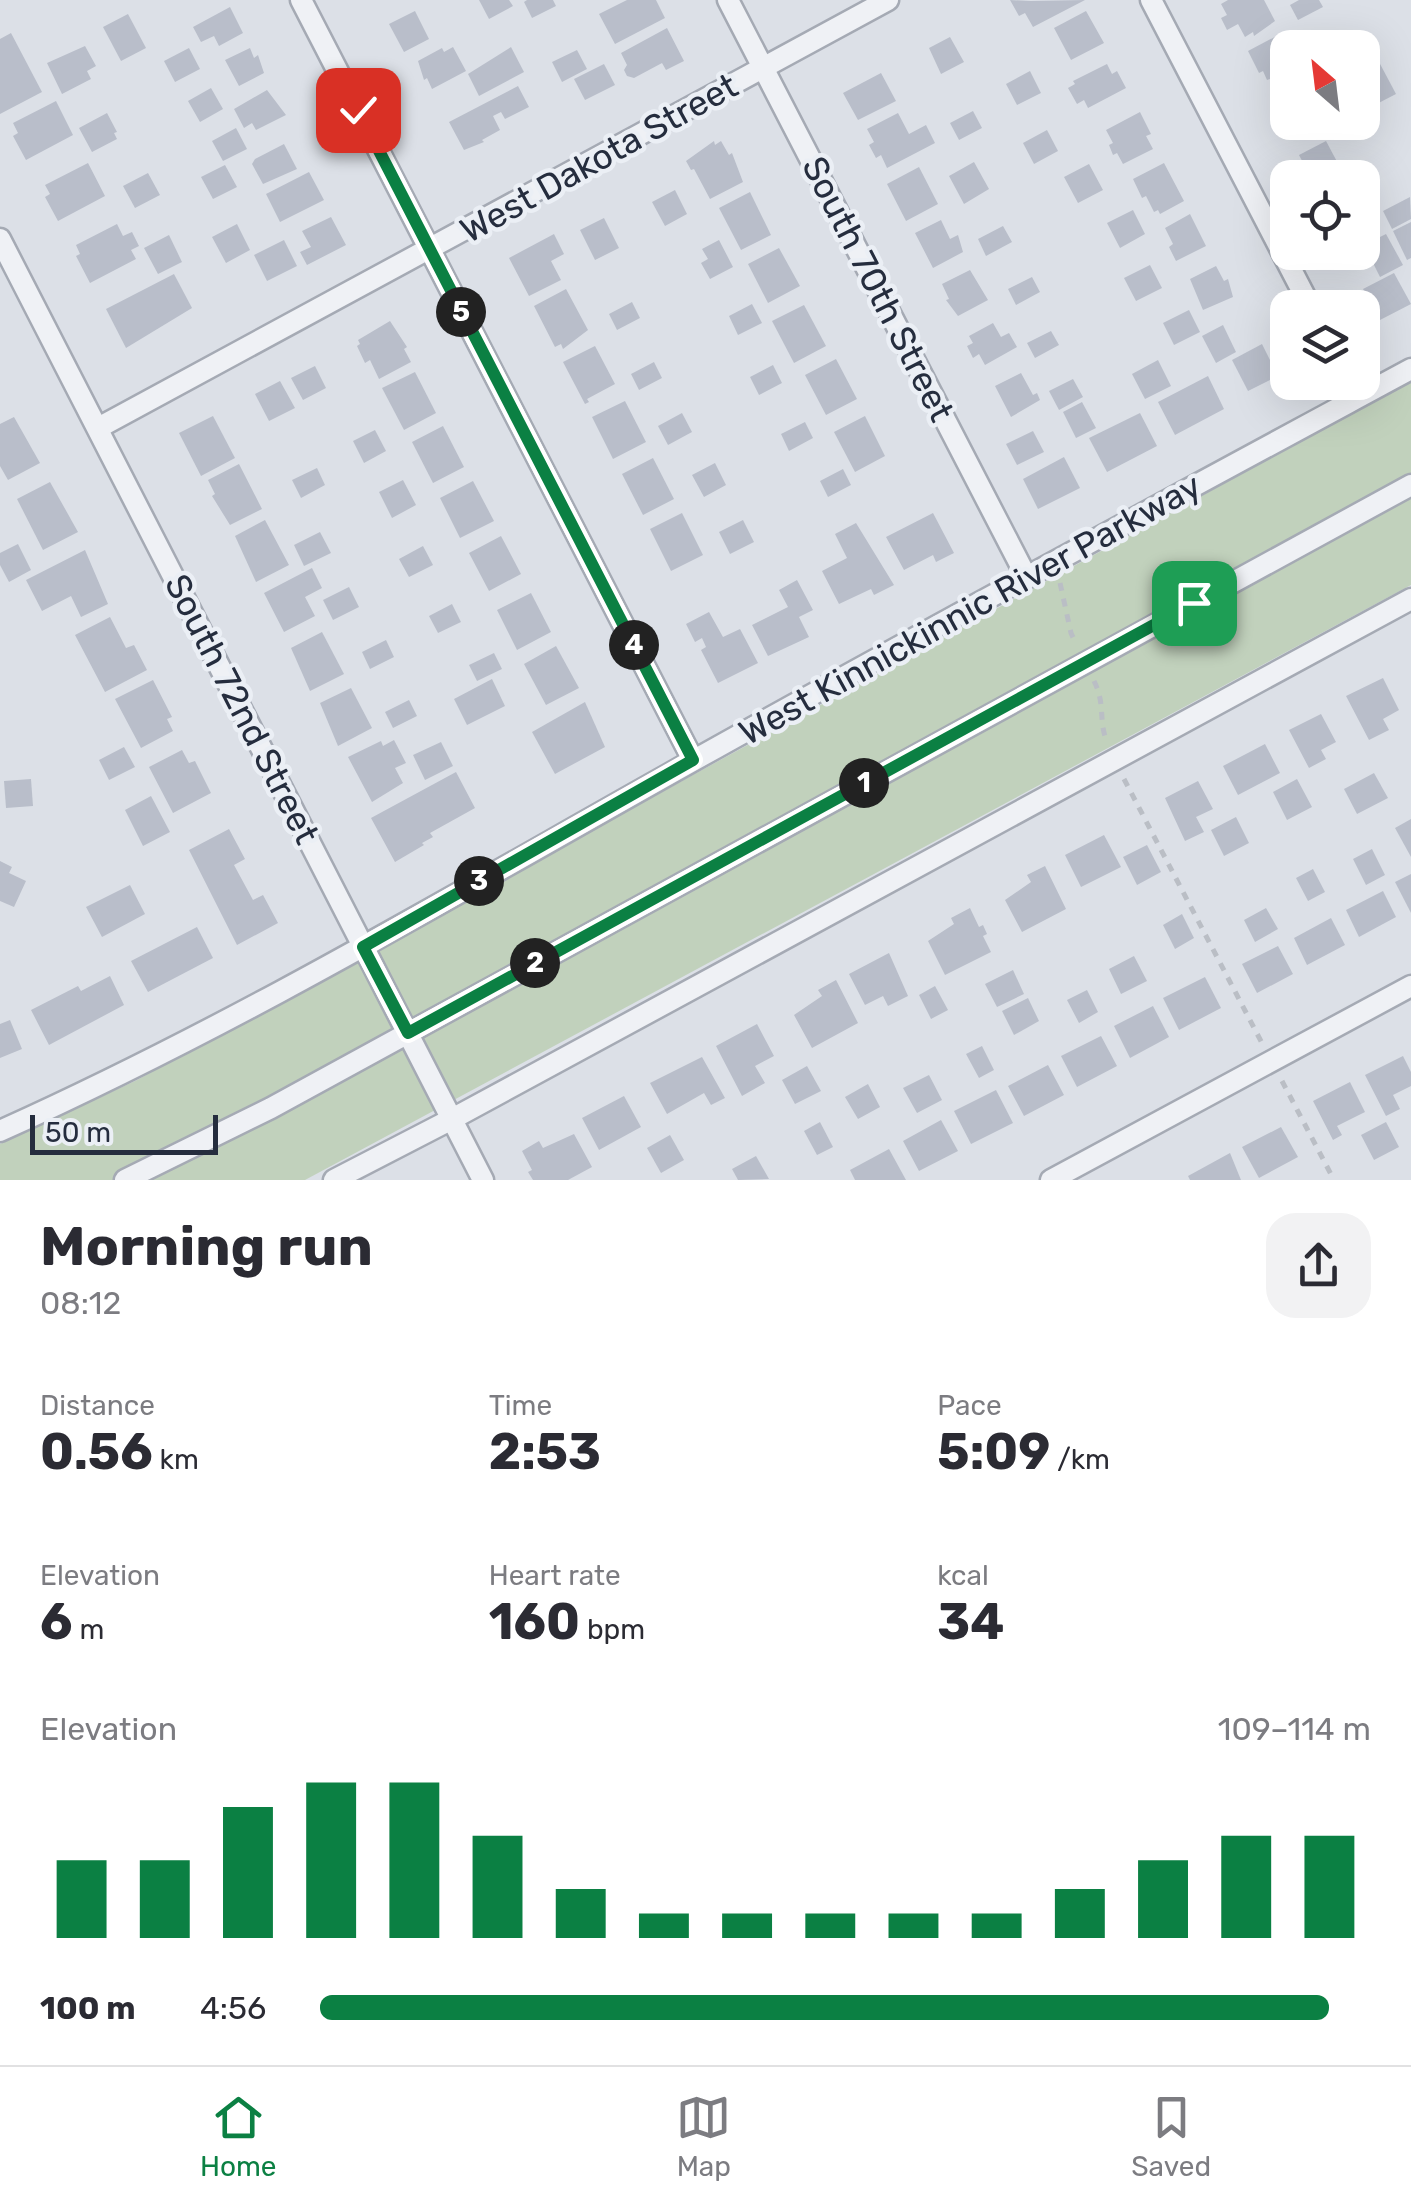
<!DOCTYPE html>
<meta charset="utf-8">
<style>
body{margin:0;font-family:Rubik,sans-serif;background:#f2f2f3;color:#2b2b33;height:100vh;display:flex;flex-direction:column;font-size:38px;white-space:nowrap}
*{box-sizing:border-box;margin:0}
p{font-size:32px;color:#7c7c81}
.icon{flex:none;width:55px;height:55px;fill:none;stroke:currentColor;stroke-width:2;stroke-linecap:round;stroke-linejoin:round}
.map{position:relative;height:1180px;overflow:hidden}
.panel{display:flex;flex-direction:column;background:#fff;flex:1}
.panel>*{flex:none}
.needle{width:65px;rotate:332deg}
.tools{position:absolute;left:1270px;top:30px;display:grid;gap:20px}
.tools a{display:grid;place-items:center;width:110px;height:110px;border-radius:20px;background:#fff;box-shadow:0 10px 40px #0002;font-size:50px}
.scale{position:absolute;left:30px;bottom:25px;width:188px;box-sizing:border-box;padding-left:10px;border:5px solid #252d3e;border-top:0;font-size:28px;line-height:35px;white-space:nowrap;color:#252d3e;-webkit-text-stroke:8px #ebeff5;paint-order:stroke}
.pin{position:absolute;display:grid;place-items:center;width:85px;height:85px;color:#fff;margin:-42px;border-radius:20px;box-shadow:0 5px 15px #0006}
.km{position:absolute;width:50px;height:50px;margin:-25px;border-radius:50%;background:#222;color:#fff;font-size:28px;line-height:50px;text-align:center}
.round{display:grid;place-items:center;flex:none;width:105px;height:105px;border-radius:30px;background:#f2f2f3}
.overview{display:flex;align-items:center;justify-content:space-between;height:170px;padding:0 40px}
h1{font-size:55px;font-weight:700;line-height:75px}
.figures{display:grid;grid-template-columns:repeat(3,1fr);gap:15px;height:170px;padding:10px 40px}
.figures div{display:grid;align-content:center}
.figures b{font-size:50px;font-weight:700}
.figures small{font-size:28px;font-weight:400}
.figures p{font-size:28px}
.chart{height:280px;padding:20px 40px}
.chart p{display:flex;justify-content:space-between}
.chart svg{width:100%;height:180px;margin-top:10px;stroke:#0b8043;stroke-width:6}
ul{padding:0 40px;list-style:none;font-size:32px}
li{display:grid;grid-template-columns:160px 120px 1fr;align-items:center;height:75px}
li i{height:25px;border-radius:12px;background:#0b8043}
.menu{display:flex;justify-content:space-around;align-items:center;height:140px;border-top:2px solid #e1e1e2;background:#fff;font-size:28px;color:#7c7c81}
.menu a{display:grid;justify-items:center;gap:5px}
.menu .active{color:#0b8043}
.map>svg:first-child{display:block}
.green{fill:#c1d1bc}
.building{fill:#b9beca}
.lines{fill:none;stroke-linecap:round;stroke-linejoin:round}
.minor-casing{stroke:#a5aab4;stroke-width:25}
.path{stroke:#babec5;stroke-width:5;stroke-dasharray:8 8;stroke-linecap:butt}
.minor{stroke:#eff1f5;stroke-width:20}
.route-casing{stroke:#fff;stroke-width:20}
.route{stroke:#0b8043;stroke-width:12}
.labels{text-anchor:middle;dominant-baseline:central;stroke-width:9;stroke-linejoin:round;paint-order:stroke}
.street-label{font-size:35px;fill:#252d3e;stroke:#ebeff5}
</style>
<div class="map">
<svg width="1411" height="1180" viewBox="0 0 1411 1180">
<rect width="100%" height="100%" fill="#dce0e7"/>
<polygon class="green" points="1411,381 1411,585 305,1180 0,1180 0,1144 137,1080"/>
<g class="building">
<polygon points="479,0 509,0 513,6 489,19"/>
<polygon points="527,0 553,0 556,6 532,18 524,2"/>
<polygon points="627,0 656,0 665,18 615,44 599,14"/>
<polygon points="1010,0 1031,1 1085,0 1033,27 1025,13 1019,16"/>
<polygon points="1228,0 1264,0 1275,21 1254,36 1253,32 1245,37 1238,24 1227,30 1221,18 1227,15 1221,4"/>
<polygon points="1299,0 1319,0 1323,7 1298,20 1290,5"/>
<polygon points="230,7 243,33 219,46 214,36 201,42 193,27"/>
<polygon points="415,11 429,39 404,52 389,24"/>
<polygon points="1086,11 1104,43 1071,60 1054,28"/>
<polygon points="128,14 146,48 121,61 103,27"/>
<polygon points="667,28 684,61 666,70 662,63 634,78 627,76 624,70 627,65 621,53"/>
<polygon points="1286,31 1294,48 1288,48 1288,73 1267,80 1263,71 1259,73 1248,51"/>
<polygon points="11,33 42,92 0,114 0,39"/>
<polygon points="950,37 964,62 941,74 929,48"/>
<polygon points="85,46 96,66 87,71 91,79 62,94 47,63"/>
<polygon points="453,47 466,71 432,89 427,78 424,80 418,61 442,48 444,52"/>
<polygon points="511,47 524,72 479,96 468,74"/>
<polygon points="189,48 200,69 175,82 164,61"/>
<polygon points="250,48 254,58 258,55 264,73 239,86 225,60"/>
<polygon points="577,50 587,69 562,82 552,62"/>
<polygon points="1379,62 1396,94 1367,109 1362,100 1362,70"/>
<polygon points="604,64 615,85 585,100 574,79"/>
<polygon points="1107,64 1112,74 1117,71 1126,88 1088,108 1084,100 1077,104 1068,88 1075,84 1073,81"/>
<polygon points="1030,71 1041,93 1017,105 1006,84"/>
<polygon points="881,73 896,101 858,120 843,93"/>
<polygon points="518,86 529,107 505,119 501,112 493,116 500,130 482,140 484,142 464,150 449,122"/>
<polygon points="211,88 223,109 200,122 188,101"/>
<polygon points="267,90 286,115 256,130 252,123 244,128 234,109"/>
<polygon points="1288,95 1288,121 1281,124 1273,102"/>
<polygon points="56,101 73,135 26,160 13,136 18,133 13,123"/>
<polygon points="973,111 982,128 959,140 950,123"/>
<polygon points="1140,112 1151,134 1146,136 1153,149 1123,164 1117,153 1113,155 1109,145 1113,143 1106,130"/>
<polygon points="107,113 117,132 114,133 117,139 92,152 79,128"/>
<polygon points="898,113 909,134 926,125 935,143 887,168 881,155 876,158 869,145 874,142 867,129"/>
<polygon points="236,128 247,149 223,161 212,141"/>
<polygon points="1047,130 1058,151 1034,164 1023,143"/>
<polygon points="714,141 715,145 721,141 729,155 732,153 743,182 710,199 694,169 691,170 686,161"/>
<polygon points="1326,141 1342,171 1329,178 1311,178 1299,155"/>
<polygon points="284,144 297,169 263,184 252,164 255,159"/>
<polygon points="974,162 989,189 964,204 949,176"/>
<polygon points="88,163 105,196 58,221 45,197 50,194 45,185"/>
<polygon points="1164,163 1184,201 1160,214 1158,210 1154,212 1146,196 1142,198 1133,179"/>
<polygon points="1089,164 1103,190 1078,203 1064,177"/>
<polygon points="225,165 237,187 213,199 201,177"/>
<polygon points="919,167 938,204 906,221 887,184"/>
<polygon points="309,172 324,200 280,222 266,194"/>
<polygon points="148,173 160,195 135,208 123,186"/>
<polygon points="675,190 687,214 665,226 652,202"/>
<polygon points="750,192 771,235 741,250 719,208"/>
<polygon points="1410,197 1411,219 1392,229 1383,211"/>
<polygon points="1133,210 1145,234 1120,248 1107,223"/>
<polygon points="1190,214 1206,246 1176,261 1169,247 1173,244 1165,228"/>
<polygon points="331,217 346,245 307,265 300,252 311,247 302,231"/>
<polygon points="604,218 619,248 595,260 580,230"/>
<polygon points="941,220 950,239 958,235 963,252 933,268 915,233"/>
<polygon points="1411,222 1411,258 1407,260 1393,231"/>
<polygon points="117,224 123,236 132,232 139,246 131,250 136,259 90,283 76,256 80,254 76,245"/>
<polygon points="237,224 250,250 226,263 212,237"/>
<polygon points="1003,226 1012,242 986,256 978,239"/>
<polygon points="554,234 564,254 551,261 561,280 529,296 509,258"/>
<polygon points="1386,234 1403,265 1380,277 1364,245"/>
<polygon points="169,235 182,262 158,274 144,248"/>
<polygon points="284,240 297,266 267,281 254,255"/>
<polygon points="719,240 733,267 710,279 701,263 708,259 702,249"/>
<polygon points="779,248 800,286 768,303 748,264"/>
<polygon points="1150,265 1162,288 1136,301 1124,278"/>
<polygon points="1216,266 1224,281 1228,279 1233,297 1203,310 1190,279"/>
<polygon points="970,270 988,300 958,316 946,300 949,299 942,284"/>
<polygon points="1394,273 1411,304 1380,320 1363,289"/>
<polygon points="174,274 192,308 126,348 106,309"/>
<polygon points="1032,277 1040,292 1016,305 1008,289"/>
<polygon points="566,289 588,330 563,349 561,344 555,347 534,306"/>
<polygon points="632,302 640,318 617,330 609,314"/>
<polygon points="752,304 762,323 738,335 729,316"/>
<polygon points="804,305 826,346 794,363 772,321"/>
<polygon points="1189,310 1200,332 1174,345 1163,323"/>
<polygon points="390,321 407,347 404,349 411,362 379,379 370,360 365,363 357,346 360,344 358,340"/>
<polygon points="993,323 1001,337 1009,333 1017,347 985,365 979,354 973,358 967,346 973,343 969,336"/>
<polygon points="1223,325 1236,352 1216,363 1202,336"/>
<polygon points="1051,331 1059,345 1035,358 1027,343"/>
<polygon points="1262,344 1278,376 1248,391 1232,360"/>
<polygon points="595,346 615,384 587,399 589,402 585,404 563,362"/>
<polygon points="836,359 857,399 826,415 805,375"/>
<polygon points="1158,360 1171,386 1145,399 1132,374"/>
<polygon points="654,362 662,378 639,390 631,374"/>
<polygon points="773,365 782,383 759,395 750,377"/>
<polygon points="315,366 326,388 303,400 291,378"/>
<polygon points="415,372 436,413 404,430 382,388"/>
<polygon points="1021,373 1033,395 1037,393 1040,400 1011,417 995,386"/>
<polygon points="1208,376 1224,409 1175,435 1158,402"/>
<polygon points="1073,379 1083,397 1059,410 1049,391"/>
<polygon points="280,381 295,408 269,421 255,394"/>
<polygon points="625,401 646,442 613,459 592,417"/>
<polygon points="1082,402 1096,428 1076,438 1063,412"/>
<polygon points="682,413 692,432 668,445 658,426"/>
<polygon points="1140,413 1157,446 1107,472 1089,438"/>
<polygon points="213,416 235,458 201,476 179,433"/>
<polygon points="865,416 885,456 855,472 834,432"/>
<polygon points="14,417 40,463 8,480 0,466 0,424"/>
<polygon points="805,422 813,438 789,451 781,434"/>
<polygon points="443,426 464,467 433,483 412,442"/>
<polygon points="375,430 386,451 364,463 353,441"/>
<polygon points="1033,431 1044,452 1017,465 1006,444"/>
<polygon points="1064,457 1080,488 1038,509 1023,479"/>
<polygon points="653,458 674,499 643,515 622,474"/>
<polygon points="715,463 726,485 704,497 692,475"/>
<polygon points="239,464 262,509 230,525 212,496 215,494 208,480"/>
<polygon points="317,468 325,485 301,498 292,480"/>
<polygon points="843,469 851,485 828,497 820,481"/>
<polygon points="403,480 416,505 392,518 379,492"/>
<polygon points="473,481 494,521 460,538 440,498"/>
<polygon points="50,482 78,532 43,550 17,499"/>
<polygon points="682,513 703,555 671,571 650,529"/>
<polygon points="933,513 954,553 936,562 933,555 904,570 886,537"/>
<polygon points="265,520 289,565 256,582 235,536"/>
<polygon points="743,520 754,542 730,554 719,532"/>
<polygon points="856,523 894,585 874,595 871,589 839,604 822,571 847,558 835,534"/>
<polygon points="320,532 331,553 304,566 294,545"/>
<polygon points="501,536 521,574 489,591 469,553"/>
<polygon points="18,544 31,570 9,582 0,565 0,553"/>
<polygon points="423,546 433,565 409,577 399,559"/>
<polygon points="85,550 108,604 81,617 71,596 42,611 26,580"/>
<polygon points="312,568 322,588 305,597 315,616 284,632 264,593"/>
<polygon points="797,580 813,610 799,617 809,637 768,656 752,625 788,607 779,590"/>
<polygon points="349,587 359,607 333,620 323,600"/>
<polygon points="531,593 551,632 517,650 497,610"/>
<polygon points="452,604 461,622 438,633 429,616"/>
<polygon points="709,612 723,637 740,629 758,663 718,683 701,650 706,647 702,638 695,642 686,624"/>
<polygon points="110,617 126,648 134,645 147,670 105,692 75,635"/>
<polygon points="322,632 344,674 310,691 291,648"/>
<polygon points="386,640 394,657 370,669 362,652"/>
<polygon points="556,646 579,688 546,705 524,664"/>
<polygon points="494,653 502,669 477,681 469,665"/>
<polygon points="1383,678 1399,710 1383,719 1389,730 1369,740 1346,696"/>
<polygon points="492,679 505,706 467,725 454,699"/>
<polygon points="153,680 172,717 167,719 173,731 141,748 115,699"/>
<polygon points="351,688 372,728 338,746 320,703"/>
<polygon points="409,700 417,716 393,728 385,712"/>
<polygon points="585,702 605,747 555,774 532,732"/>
<polygon points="1321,714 1336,742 1321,750 1326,759 1309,768 1289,730"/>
<polygon points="394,740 406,763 395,768 403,783 372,802 348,757 381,741 383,746"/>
<polygon points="441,742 453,766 425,780 413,755"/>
<polygon points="1265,744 1280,773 1238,795 1223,766"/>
<polygon points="124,747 135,767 109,780 99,760"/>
<polygon points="182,750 189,763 195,761 211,793 173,813 149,767"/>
<polygon points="456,772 475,808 430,833 433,837 422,843 424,845 395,862 371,818"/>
<polygon points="1374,773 1388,798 1357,814 1344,789"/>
<polygon points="31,779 33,806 6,808 4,781"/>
<polygon points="1297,779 1312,807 1287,820 1273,792"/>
<polygon points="1198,781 1213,809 1196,817 1204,832 1185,841 1165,798"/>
<polygon points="151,796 170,832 143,846 125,810"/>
<polygon points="1236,817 1249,843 1224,856 1211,830"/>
<polygon points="1411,819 1411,857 1395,828"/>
<polygon points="229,829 245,859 234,865 253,900 263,895 278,923 237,945 189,850"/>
<polygon points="1104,835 1121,867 1081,887 1065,855"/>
<polygon points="1147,845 1161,872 1137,885 1123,857"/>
<polygon points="1372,849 1385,875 1366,885 1353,859"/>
<polygon points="0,861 12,867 9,873 26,881 14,907 0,901"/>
<polygon points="1045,866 1066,909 1022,932 1005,900 1031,882 1027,875"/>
<polygon points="1313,869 1325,892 1308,901 1296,878"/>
<polygon points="1411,874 1411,913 1395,882"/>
<polygon points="130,885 145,914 102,937 86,907"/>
<polygon points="1383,891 1396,917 1359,937 1346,910"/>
<polygon points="970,908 979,927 983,925 987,934 983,936 991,952 945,975 928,941 954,924 951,918"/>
<polygon points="1266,908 1278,929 1255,942 1244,920"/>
<polygon points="1182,914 1194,938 1175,949 1163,925"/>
<polygon points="1331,918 1345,945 1307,965 1294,938"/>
<polygon points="197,927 213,958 148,992 131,961"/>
<polygon points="1278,946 1293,974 1257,993 1242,964"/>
<polygon points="889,953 908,996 888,1006 883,996 865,1005 849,974"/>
<polygon points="1134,956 1147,981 1121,994 1109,969"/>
<polygon points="1013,970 1024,994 997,1007 985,984"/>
<polygon points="110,976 124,1005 49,1045 31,1010 78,986 81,991"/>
<polygon points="1205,977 1221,1008 1179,1030 1163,998"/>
<polygon points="836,980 858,1023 812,1048 794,1015 822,996 818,990"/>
<polygon points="935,986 948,1010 931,1019 919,995"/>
<polygon points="1087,990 1098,1012 1079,1023 1067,1000"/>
<polygon points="1028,998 1039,1021 1014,1035 1002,1011"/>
<polygon points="1153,1006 1169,1037 1130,1058 1114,1026"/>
<polygon points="10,1020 22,1049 0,1058 0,1024"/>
<polygon points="757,1024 774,1056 755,1066 765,1083 742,1096 716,1046"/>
<polygon points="1101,1036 1117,1066 1077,1087 1061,1056"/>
<polygon points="982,1046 994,1070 979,1078 966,1054"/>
<polygon points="1403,1056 1411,1072 1411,1086 1393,1095 1400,1109 1386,1116 1365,1075"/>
<polygon points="702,1057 725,1098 711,1105 704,1093 667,1114 650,1083"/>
<polygon points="1048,1065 1064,1095 1024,1116 1008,1086"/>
<polygon points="807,1066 821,1091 795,1104 782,1080"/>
<polygon points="929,1075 942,1100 917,1113 903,1088"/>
<polygon points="1350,1082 1365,1112 1337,1126 1342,1135 1333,1140 1313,1101"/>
<polygon points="868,1084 880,1107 858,1119 845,1097"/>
<polygon points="996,1090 1013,1123 971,1144 954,1111"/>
<polygon points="624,1096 641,1127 599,1150 582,1118"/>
<polygon points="941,1120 958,1151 919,1171 903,1141"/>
<polygon points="820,1122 833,1147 817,1155 804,1131"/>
<polygon points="1386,1122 1399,1147 1374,1160 1361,1135"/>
<polygon points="1281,1127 1298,1157 1259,1178 1242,1147"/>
<polygon points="574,1134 592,1167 568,1180 533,1180 528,1172 532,1170 522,1151 539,1141 543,1148"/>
<polygon points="670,1135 684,1160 661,1173 647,1148"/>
<polygon points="889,1149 906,1180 855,1180 850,1170"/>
<polygon points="1230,1153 1241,1180 1190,1180 1188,1176"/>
<polygon points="756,1156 769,1179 738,1180 732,1169"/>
</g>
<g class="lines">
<g class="minor-casing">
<g id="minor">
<polyline points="301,0 693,760"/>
<polyline points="728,0 1027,578"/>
<polyline points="1151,0 1311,308"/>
<polyline points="0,239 483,1180"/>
<polyline points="98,428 888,0"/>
<path d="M 0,1131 C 238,1024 462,890 689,763 C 928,629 1170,499 1411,369"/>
<polyline points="125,1180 271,1108 1411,485"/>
<polyline points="334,1180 452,1119 1411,599"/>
<polyline points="1051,1180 1411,986"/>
</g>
</g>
<g class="path">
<polyline points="1060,583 1071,633 1076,644"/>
<path d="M 1094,681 C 1106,705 1098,720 1107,742"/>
<polyline points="1124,779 1263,1045"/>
<polyline points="1282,1081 1334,1180"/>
</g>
<use href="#minor" class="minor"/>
</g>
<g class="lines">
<g class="route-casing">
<polyline id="route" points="358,110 693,760 363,947 408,1033 1194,603"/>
</g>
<use href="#route" class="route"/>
</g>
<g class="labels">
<g class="street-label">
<text transform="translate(599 158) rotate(-29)">West Dakota Street</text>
<text transform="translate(878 289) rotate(63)">South 70th Street</text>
<text transform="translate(970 609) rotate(-29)">West Kinnickinnic River Parkway</text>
<text transform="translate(242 709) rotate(63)">South 72nd Street</text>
</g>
</g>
</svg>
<div class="tools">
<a><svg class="needle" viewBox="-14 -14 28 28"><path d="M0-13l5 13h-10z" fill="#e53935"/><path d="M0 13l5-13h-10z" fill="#7c7c81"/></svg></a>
<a><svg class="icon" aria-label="locate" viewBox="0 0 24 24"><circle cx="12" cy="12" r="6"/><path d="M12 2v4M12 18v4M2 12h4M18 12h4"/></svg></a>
<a><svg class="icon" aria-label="layers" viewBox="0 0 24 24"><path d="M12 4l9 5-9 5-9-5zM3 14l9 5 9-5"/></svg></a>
</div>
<div class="scale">50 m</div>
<div class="pin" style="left:1194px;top:603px;background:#1e9e55"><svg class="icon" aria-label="arrive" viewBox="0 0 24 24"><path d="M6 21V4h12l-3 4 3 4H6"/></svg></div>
<div class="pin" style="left:358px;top:110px;background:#d93025"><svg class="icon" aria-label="check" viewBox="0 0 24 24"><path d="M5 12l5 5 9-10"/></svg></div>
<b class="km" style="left:864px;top:783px">1</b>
<b class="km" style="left:535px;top:963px">2</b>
<b class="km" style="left:479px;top:881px">3</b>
<b class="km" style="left:634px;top:645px">4</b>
<b class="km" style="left:461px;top:312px">5</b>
</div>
<section class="panel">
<div class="overview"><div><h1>Morning run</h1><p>08:12</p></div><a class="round"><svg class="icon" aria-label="share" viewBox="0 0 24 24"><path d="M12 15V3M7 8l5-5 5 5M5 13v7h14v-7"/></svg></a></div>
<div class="figures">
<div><p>Distance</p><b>0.56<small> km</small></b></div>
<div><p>Time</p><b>2:53</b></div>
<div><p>Pace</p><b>5:09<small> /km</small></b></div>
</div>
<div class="figures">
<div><p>Elevation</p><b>6<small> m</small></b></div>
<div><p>Heart rate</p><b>160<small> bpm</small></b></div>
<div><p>kcal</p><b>34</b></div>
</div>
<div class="chart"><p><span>Elevation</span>109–114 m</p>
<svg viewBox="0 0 160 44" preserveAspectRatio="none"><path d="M5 44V25M15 44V25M25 44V12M35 44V6M45 44V6M55 44V19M65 44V32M75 44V38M85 44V38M95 44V38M105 44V38M115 44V38M125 44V32M135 44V25M145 44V19M155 44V19"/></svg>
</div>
<ul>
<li><b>100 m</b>4:56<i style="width:96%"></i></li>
</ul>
</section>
<nav class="menu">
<a class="active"><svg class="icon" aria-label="home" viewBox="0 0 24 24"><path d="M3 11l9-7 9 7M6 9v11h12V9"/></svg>Home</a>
<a><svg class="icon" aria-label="map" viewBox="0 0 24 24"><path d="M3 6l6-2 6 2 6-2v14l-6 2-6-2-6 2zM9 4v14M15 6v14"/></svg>Map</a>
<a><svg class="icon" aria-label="saved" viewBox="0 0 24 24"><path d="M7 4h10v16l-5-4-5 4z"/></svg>Saved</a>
</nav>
